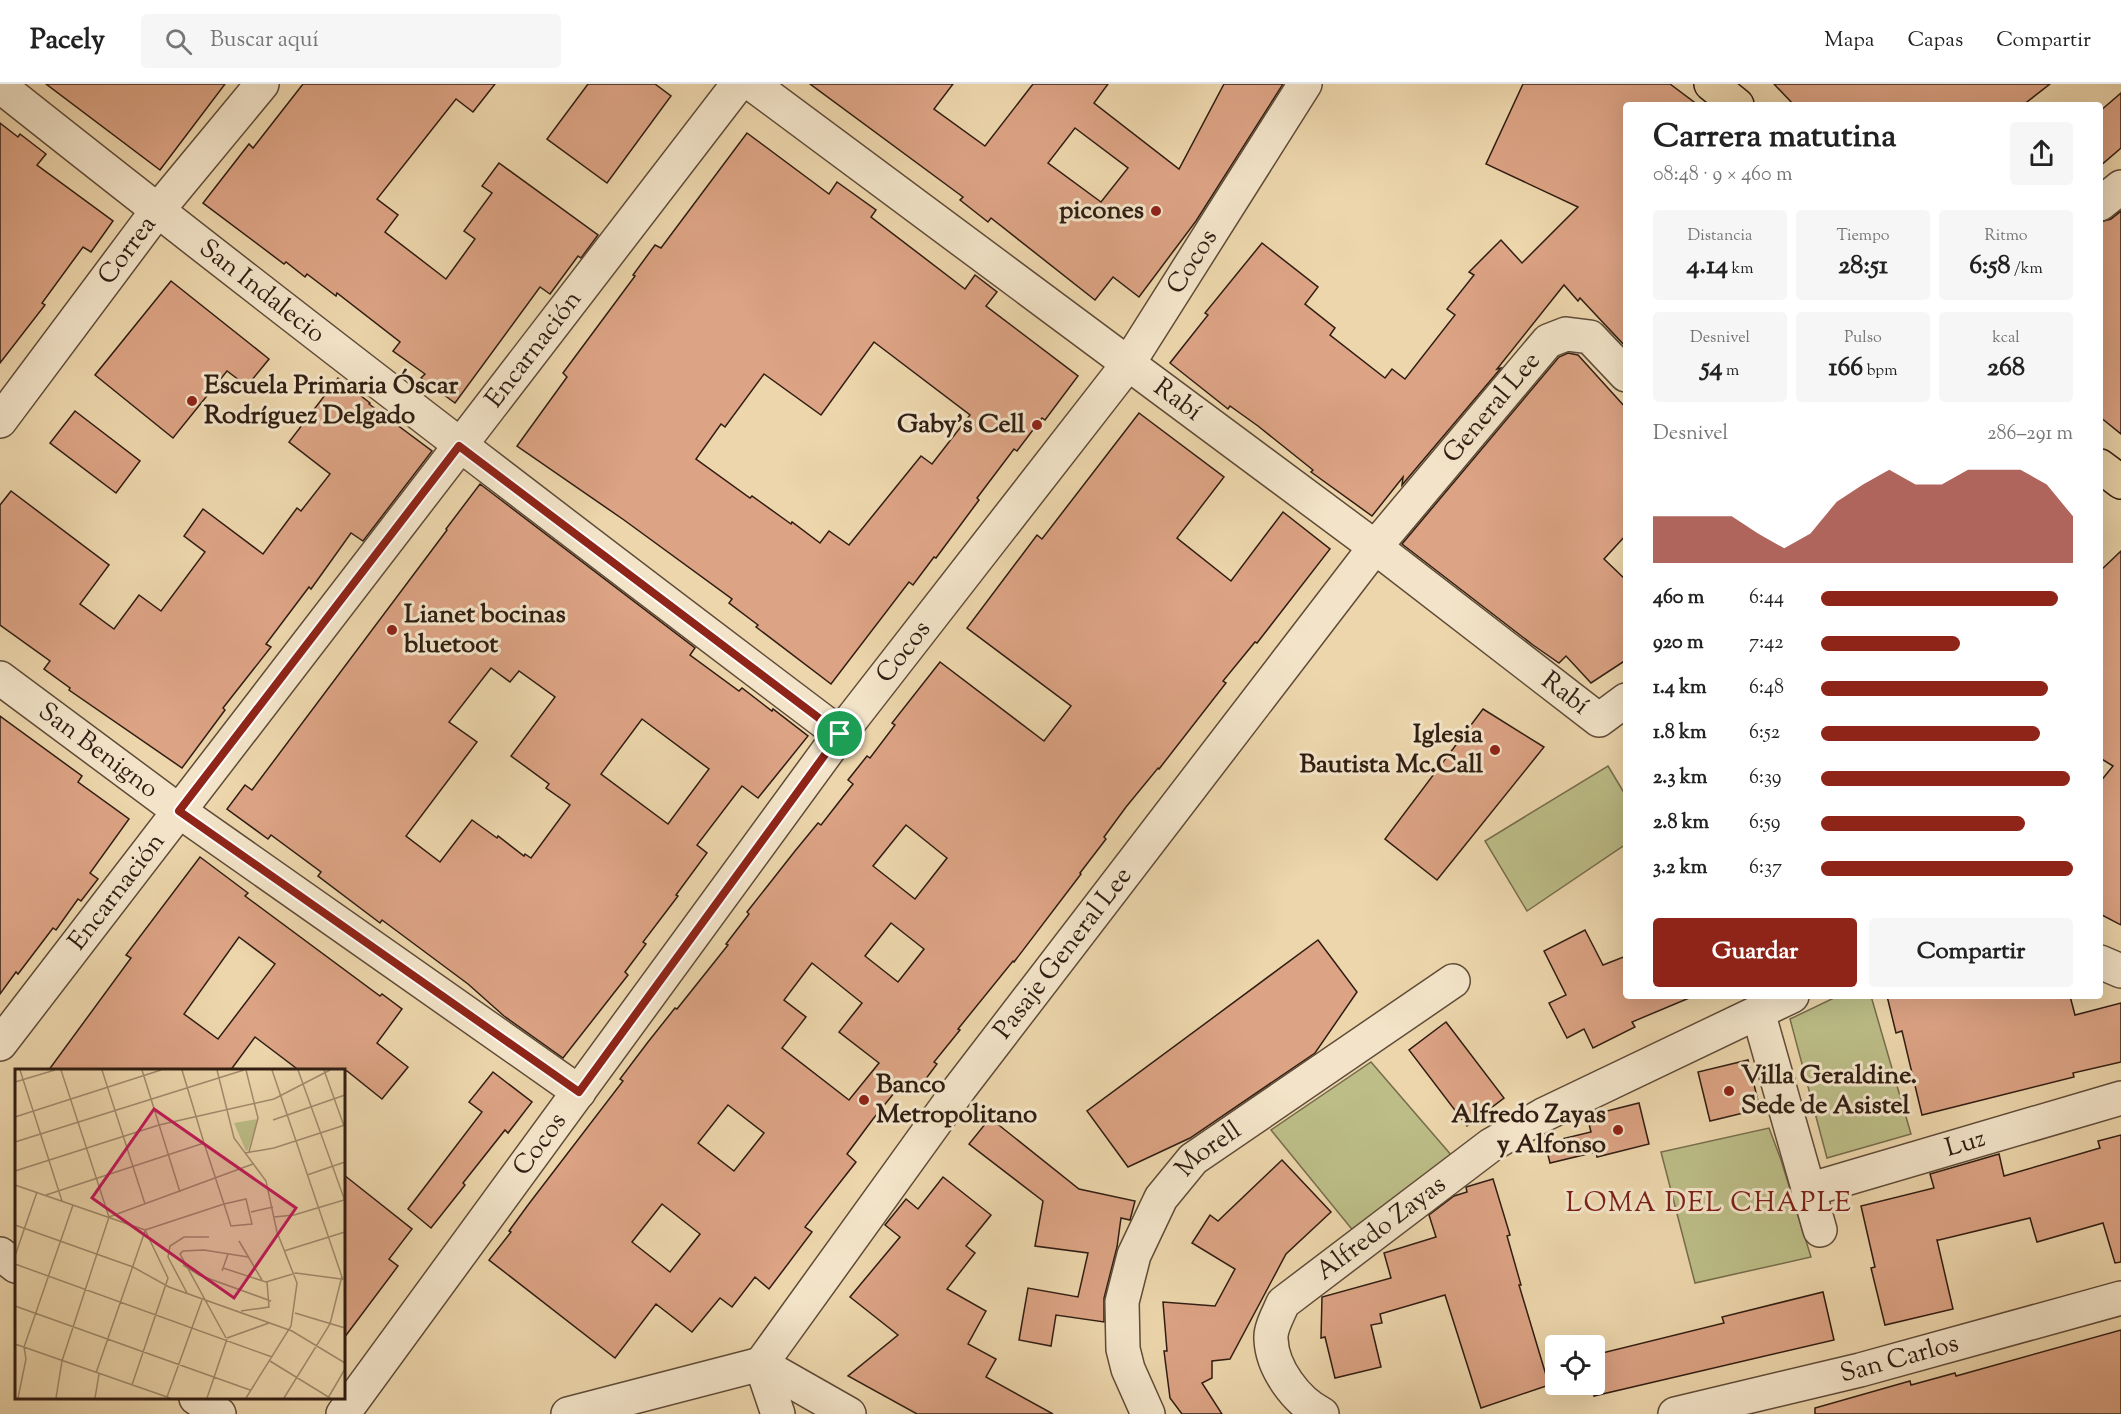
<!DOCTYPE html>
<html lang="es">
<meta charset="utf-8">
<style>
body{margin:0;font-family:"Sorts Mill Goudy",serif;background:#f6f6f6;color:#222;height:100vh;display:flex;flex-direction:column;font-size:22px;white-space:nowrap}
*{box-sizing:border-box;margin:0}
p{font-size:20px;color:#767676}
.icon{flex:none;width:33px;height:33px;fill:none;stroke:currentColor;stroke-width:2;stroke-linecap:round;stroke-linejoin:round}
.map{position:relative;flex:1;overflow:hidden}
.drawer{position:absolute;left:1623px;top:18px;width:480px;height:897px;display:flex;flex-direction:column;background:#fff;border-radius:6px;box-shadow:0 6px 24px #0002}
.drawer>*{flex:none}
.buttons{position:absolute;left:1545px;top:1251px;display:grid;gap:12px}
.buttons a{display:grid;place-items:center;width:60px;height:60px;border-radius:6px;background:#fff;box-shadow:0 6px 24px #0002;font-size:30px}
.pin{position:absolute;display:grid;place-items:center;width:51px;height:51px;color:#fff;margin:-26px;border:3px solid #fff;border-radius:50%;box-shadow:0 2px 6px #0007}
.round{display:grid;place-items:center;flex:none;width:63px;height:63px;border-radius:6px;background:#f6f6f6}
.overview{display:flex;align-items:center;justify-content:space-between;height:102px;padding:0 30px}
h1{font-size:33px;font-weight:800;line-height:45px}
.metrics{display:grid;grid-template-columns:repeat(3,1fr);gap:9px;height:102px;padding:6px 30px}
.metrics div{display:grid;align-content:center;border-radius:6px;background:#f6f6f6;text-align:center}
.metrics b{font-size:26px;font-weight:800}
.metrics small{font-size:16px;font-weight:400}
.metrics p{font-size:16px}
.chart{height:168px;padding:12px 30px}
.chart p{display:flex;justify-content:space-between}
.chart svg{width:100%;height:108px;margin-top:6px;fill:#8f2418;opacity:.7}
.primary-button{display:flex;gap:12px;margin-top:auto;padding:12px 30px}
.primary-button a{flex:1;height:69px;border-radius:6px;background:#8f2418;color:#fff;font-size:24px;font-weight:800;line-height:69px;text-align:center}
.primary-button a+a{background:#f6f6f6;color:#222}
ul{padding:0 30px;list-style:none;font-size:20px}
li{display:grid;grid-template-columns:96px 72px 1fr;align-items:center;height:45px}
li i{height:15px;border-radius:8px;background:#8f2418}
header{display:flex;align-items:center;gap:36px;box-sizing:border-box;height:84px;padding:0 30px;background:#fff;border-bottom:2px solid #e0e0e0}
header strong{font-size:28px}
nav{display:flex;gap:33px;margin-inline-start:auto;font-size:21px}
.search{width:420px;height:54px;background:#f6f6f6;display:flex;align-items:center;gap:15px;box-sizing:border-box;padding:0 21px;border-radius:6px;color:#767676;font-size:22px}
.map>svg:first-child{display:block}
.green{fill:#bcbd87;stroke:#766d4c;stroke-width:1.5}
.building{fill:#dca384;stroke:#301d12;stroke-width:1.5;fill-rule:evenodd}
.lines{fill:none;stroke-linecap:round;stroke-linejoin:round}
.minor-casing{stroke:#5f4b38;stroke-width:36}
.major-casing{stroke:#301d12;stroke-width:36}
.minor{stroke:#f3e4c9;stroke-width:33}
.major{stroke:#edd6ac;stroke-width:33}
.route-casing{stroke:#fff;stroke-width:12}
.route{stroke:#8f2418;stroke-width:8}
.poi-dot{fill:#8f2418;stroke:#f3e4c9;stroke-width:2}
.labels{text-anchor:middle;dominant-baseline:central;stroke-width:6;stroke-linejoin:round;paint-order:stroke}
.poi-label{font-size:26px;font-weight:bold;fill:#301d12;stroke:#f3e4c9;text-anchor:end}
.street-label{font-size:26px;fill:#301d12;stroke:#f3e4c9}
.neighbourhood-label{font-size:27px;letter-spacing:1.5px;fill:#7a1f14;stroke:#f3e4c9}
.inset-road{fill:none;stroke:#a18c6e;stroke-width:1.5}
.view{fill:#c2185b;fill-opacity:0.15;stroke:#c2185b;stroke-width:3}
.inset-edge{fill:none;stroke:#301d12;stroke-width:3}
</style>
<header>
<strong>Pacely</strong>
<div class="search"><svg class="icon" aria-label="search" viewBox="0 0 24 24"><circle cx="10" cy="10" r="6"/><path d="M15 15l6 6"/></svg>Buscar aquí</div>
<nav><a>Mapa</a><a>Capas</a><a>Compartir</a></nav>
</header>
<div class="map">
<svg width="2121" height="1330" viewBox="0 0 2121 1330">
<rect width="100%" height="100%" fill="#edd6ac"/>
<filter id="stains"><feTurbulence type="fractalNoise" baseFrequency=".00333" numOctaves="4"/><feColorMatrix values="0 0 0 0 .2 0 0 0 0 .09 0 0 0 0 .02 0 0 0 .5 -.17"/></filter>
<radialGradient id="worn" r=".72"><stop offset=".6" stop-color="#630" stop-opacity="0"/><stop offset="1" stop-color="#630" stop-opacity=".3"/></radialGradient>
<g class="green">
<polygon points="1608,682 1626,712 1626,760 1527,827 1485,757"/>
<polygon points="1838,912 1871,912 1911,1050 1827,1074 1790,935"/>
<polygon points="1371,978 1452,1072 1355,1149 1271,1046"/>
<polygon points="1769,1044 1781,1076 1811,1173 1695,1199 1661,1068"/>
</g>
<g class="building">
<polygon points="46,0 225,0 160,86"/>
<polygon points="303,0 495,0 473,28 456,15 377,115 398,131 385,148 446,195 475,155 464,147 492,109 482,102 499,79 598,151 581,174 578,172 550,210 540,203 455,319 421,294 425,290 393,267 400,258 337,209 336,212 307,190 305,193 286,178 284,180 203,119 249,60 253,64"/>
<polygon points="588,0 655,0 671,12 607,99 547,55"/>
<path d="M 810,0 L 953,0 L 934,25 L 985,62 L 1033,0 L 1108,0 L 1094,19 L 1179,85 L 1224,0 L 1283,0 L 1196,137 L 1139,213 L 1113,193 L 1095,216 L 991,134 L 988,138 L 960,116 L 963,113 ZM 1075,44 L 1128,84 L 1101,118 L 1048,79 Z"/>
<polygon points="1523,0 1670,0 1698,21 1626,21 1626,263 1580,214 1578,217 1564,201 1497,285 1501,284 1402,401 1403,393 1372,432 1311,388 1313,386 1258,342 1230,322 1228,325 1170,279 1208,231 1205,229 1262,159 1318,203 1305,220 1335,244 1330,251 1385,294 1392,285 1405,295 1455,231 1447,225 1474,191 1469,188 1501,156 1522,179 1578,123 1486,80"/>
<polygon points="1774,0 2050,0 2023,21 1794,21"/>
<polygon points="2121,9 2121,64 2100,82 2100,27"/>
<polygon points="0,39 18,53 20,50 46,70 37,81 113,137 91,168 83,163 42,219 45,221 0,279"/>
<path d="M 747,49 L 829,110 L 837,98 L 876,126 L 871,133 L 965,205 L 975,191 L 997,208 L 986,222 L 1078,292 L 1045,336 L 1042,334 L 1017,367 L 1014,365 L 977,414 L 979,416 L 936,474 L 934,473 L 913,501 L 909,498 L 831,600 L 756,543 L 758,541 L 729,519 L 732,515 L 624,436 L 517,362 L 567,293 L 563,289 L 635,192 L 633,191 L 655,161 L 661,164 ZM 874,258 L 970,331 L 932,380 L 921,372 L 849,461 L 829,447 L 820,459 L 792,438 L 791,440 L 752,412 L 750,414 L 696,375 L 721,340 L 725,343 L 764,290 L 821,331 Z"/>
<polygon points="2121,127 2121,350 2100,333 2100,138 2111,135"/>
<polygon points="171,197 269,275 247,302 227,287 173,354 95,291"/>
<polygon points="1568,269 1578,271 1626,324 1626,451 1604,475 1626,496 1626,576 1591,599 1566,572 1559,579 1533,561 1402,460 1559,273"/>
<polygon points="338,294 370,319 369,320 432,367 363,457 351,449 311,505 309,503 266,560 271,563 223,624 225,626 182,684 69,606 70,604 44,585 50,577 0,541 0,421 11,407 109,481 80,520 114,545 139,511 161,527 205,468 184,452 203,425 263,470 297,424 301,427 330,390 289,358"/>
<polygon points="75,327 140,377 116,409 50,359"/>
<path d="M 1139,329 L 1224,393 L 1177,454 L 1231,497 L 1283,428 L 1330,465 L 1257,559 L 1255,558 L 1223,597 L 1226,599 L 1159,685 L 1158,684 L 1126,723 L 1104,753 L 1106,755 L 1080,789 L 1081,790 L 1014,878 L 1013,877 L 958,945 L 960,946 L 934,978 L 937,980 L 916,1008 L 903,998 L 873,1035 L 847,1070 L 856,1078 L 805,1143 L 812,1148 L 769,1205 L 755,1193 L 732,1223 L 720,1214 L 692,1248 L 656,1220 L 615,1274 L 489,1176 L 511,1148 L 509,1147 L 528,1121 L 623,997 L 620,995 L 648,958 L 675,924 L 677,925 L 728,861 L 726,860 L 749,830 L 747,828 L 795,767 L 818,739 L 821,741 L 853,700 L 848,696 L 867,672 L 870,674 L 895,641 L 892,639 L 940,578 L 1044,657 L 1071,622 L 967,544 L 1037,451 L 1042,455 ZM 906,741 L 947,774 L 915,815 L 873,782 ZM 891,839 L 924,865 L 898,898 L 865,872 ZM 812,879 L 862,919 L 839,948 L 879,979 L 849,1016 L 782,964 L 806,933 L 784,916 ZM 728,1021 L 764,1049 L 734,1087 L 698,1059 ZM 662,1120 L 700,1150 L 670,1188 L 632,1158 Z"/>
<path d="M 480,400 L 695,564 L 690,571 L 739,607 L 742,604 L 772,627 L 773,625 L 808,652 L 758,714 L 742,702 L 697,761 L 707,769 L 676,811 L 678,812 L 643,858 L 646,860 L 625,888 L 628,891 L 563,974 L 504,932 L 468,900 L 382,836 L 380,839 L 318,792 L 321,788 L 271,751 L 268,755 L 227,725 L 245,701 L 252,706 L 447,446 L 446,445 ZM 491,584 L 510,598 L 519,587 L 555,613 L 511,672 L 549,700 L 546,704 L 570,721 L 531,774 L 525,770 L 524,772 L 498,752 L 497,754 L 472,736 L 440,778 L 406,752 L 477,658 L 449,638 ZM 642,635 L 709,685 L 668,740 L 601,690 Z"/>
<polygon points="2121,467 2121,841 2100,830 2100,698 2113,682 2100,674 2100,487"/>
<polygon points="1483,625 1544,663 1437,796 1385,755"/>
<polygon points="0,632 82,692 78,698 129,735 90,789 98,795 81,817 78,815 56,846 53,844 18,890 16,888 0,910"/>
<path d="M 200,773 L 248,809 L 245,812 L 380,912 L 382,910 L 402,925 L 377,959 L 408,983 L 382,1015 L 347,987 L 300,987 L 255,953 L 230,987 L 48,987 L 131,874 L 126,871 ZM 239,853 L 275,880 L 218,955 L 184,930 Z"/>
<polygon points="1585,846 1603,881 1626,872 1626,912 1694,912 1632,938 1635,943 1593,964 1584,945 1567,954 1549,919 1566,911 1544,867"/>
<polygon points="1318,856 1357,908 1315,969 1190,1054 1128,1083 1087,1027"/>
<polygon points="1887,912 2070,912 2075,931 2121,919 2121,978 2073,989 2074,993 1922,1031 1902,947 1896,949"/>
<polygon points="1446,938 1504,1014 1467,1042 1409,966"/>
<polygon points="1748,976 1760,1025 1710,1037 1698,988"/>
<polygon points="493,988 532,1018 508,1049 505,1046 463,1099 465,1101 431,1144 408,1125 482,1028 469,1018"/>
<polygon points="1639,1019 1649,1060 1597,1073 1596,1068 1550,1079 1545,1059 1591,1048 1587,1032"/>
<polygon points="990,1034 1079,1105 1135,1117 1130,1136 1121,1134 1117,1163 1104,1214 1104,1238 1056,1231 1051,1262 1019,1256 1028,1204 1078,1213 1088,1169 1035,1162 1043,1117 969,1060"/>
<polygon points="2121,1051 2121,1178 2115,1179 2103,1139 2037,1158 2030,1134 1939,1156 1937,1156 1953,1225 1885,1241 1871,1184 1875,1183 1861,1122 1934,1104 1930,1090 1975,1077 1999,1070 2004,1092 2100,1064 2098,1057"/>
<polygon points="1282,1076 1331,1128 1286,1170 1230,1275 1212,1277 1212,1294 1202,1299 1222,1330 1182,1330 1170,1314 1164,1267 1167,1267 1163,1218 1215,1222 1235,1185 1192,1159 1210,1131 1218,1137"/>
<polygon points="344,1091 412,1145 389,1175 398,1182 344,1254"/>
<polygon points="943,1093 991,1131 966,1162 975,1169 947,1205 986,1227 968,1260 996,1275 986,1293 1053,1330 917,1330 848,1292 898,1251 850,1213 900,1153 885,1141 906,1115 918,1125"/>
<polygon points="1493,1095 1510,1151 1507,1152 1521,1201 1519,1201 1549,1301 1481,1324 1445,1211 1380,1230 1382,1239 1371,1241 1381,1283 1335,1294 1325,1253 1321,1254 1322,1213 1391,1194 1384,1169 1436,1153 1429,1131 1454,1112 1467,1108 1466,1103"/>
<polygon points="1823,1208 1834,1256 1594,1312 1594,1271 1724,1239 1722,1233"/>
<polygon points="2121,1246 2121,1330 1815,1330 1815,1324 1910,1297 1911,1301 1955,1289 1956,1292"/>
</g>
<g class="lines">
<g class="minor-casing">
<g id="minor">
<path id="s1" d="M 752,0 L 1375,463 L 1599,636 L 1626,616"/>
<path id="s2" d="M 0,2 C 277,222 558,437 840,650"/>
<polyline points="2100,120 2121,103"/>
<path id="s3" d="M 0,337 L 157,127 L 262,0"/>
<path id="s4" d="M 0,594 L 179,727 L 579,1008"/>
<polyline points="2100,878 2121,887"/>
<polyline points="1758,928 1820,1146"/>
<path id="s5" d="M 0,960 L 738,0"/>
<path id="s6" d="M 1808,1106 L 2121,1014"/>
<polyline points="0,1170 16,1182"/>
<path id="s7" d="M 761,1280 L 960,1004 L 1375,463 L 1548,257 L 1566,250 L 1590,253 L 1626,291"/>
<polyline points="761,1280 849,1330"/>
<polyline points="761,1280 778,1330"/>
<polyline points="196,1314 219,1330"/>
<path id="s8" d="M 343,1330 L 840,650 L 1128,280 L 1305,0"/>
<polyline points="568,1330 761,1280"/>
<path id="s9" d="M 1148,1330 L 1128,1285 L 1123,1265 L 1122,1218 L 1134,1171 L 1161,1114 L 1193,1075 L 1453,897"/>
<path id="s10" d="M 1322,1330 C 1296,1317 1272,1284 1271,1255 C 1270,1244 1279,1229 1283,1219 L 1491,1061 L 1543,1031 L 1792,912"/>
<path id="s11" d="M 1675,1330 L 1860,1286 L 2121,1214"/>
</g>
</g>
<g class="major-casing">
<g id="major">
<polyline points="1711,0 1737,21"/>
<polyline points="2100,382 2121,398"/>
</g>
</g>
<use href="#minor" class="minor"/>
<use href="#major" class="major"/>
</g>
<g class="lines">
<g class="route-casing">
<polygon id="route" points="459,362 840,650 579,1008 179,727"/>
</g>
<use href="#route" class="route"/>
</g>
<g class="poi-dot">
<circle cx="1156" cy="127" r="6"/>
<circle cx="192" cy="317" r="6"/>
<circle cx="1037" cy="341" r="6"/>
<circle cx="392" cy="546" r="6"/>
<circle cx="1495" cy="666" r="6"/>
<circle cx="1729" cy="1007" r="6"/>
<circle cx="864" cy="1016" r="6"/>
<circle cx="1618" cy="1046" r="6"/>
</g>
<g class="labels">
<g class="poi-label">
<text x="1144" y="127">picones</text>
<text x="204" y="302" text-anchor="start">Escuela Primaria Óscar<tspan x="204" dy="30">Rodríguez Delgado</tspan></text>
<text x="1025" y="341">Gaby’s Cell</text>
<text x="404" y="531" text-anchor="start">Lianet bocinas<tspan x="404" dy="30">bluetoot</tspan></text>
<text x="1483" y="651">Iglesia<tspan x="1483" dy="30">Bautista Mc.Call</tspan></text>
<text x="1741" y="992" text-anchor="start">Villa Geraldine.<tspan x="1741" dy="30">Sede de Asistel</tspan></text>
<text x="876" y="1001" text-anchor="start">Banco<tspan x="876" dy="30">Metropolitano</tspan></text>
<text x="1606" y="1031">Alfredo Zayas<tspan x="1606" dy="30">y Alfonso</tspan></text>
</g>
<g class="street-label">
<text stroke="none"><textPath href="#s3" startOffset="213">Correa</textPath></text>
<text stroke="none"><textPath href="#s8" startOffset="1432">Cocos</textPath></text>
<text stroke="none"><textPath href="#s2" startOffset="333">San Indalecio</textPath></text>
<text stroke="none"><textPath href="#s5" startOffset="876">Encarnación</textPath></text>
<text stroke="none"><textPath href="#s1" startOffset="530">Rabí</textPath></text>
<text stroke="none"><textPath href="#s7" startOffset="1204">General Lee</textPath></text>
<text stroke="none"><textPath href="#s8" startOffset="946">Cocos</textPath></text>
<text stroke="none"><textPath href="#s1" startOffset="1016">Rabí</textPath></text>
<text stroke="none"><textPath href="#s4" startOffset="122">San Benigno</textPath></text>
<text stroke="none"><textPath href="#s5" startOffset="192">Encarnación</textPath></text>
<text stroke="none"><textPath href="#s7" startOffset="510">Pasaje General Lee</textPath></text>
<text stroke="none"><textPath href="#s8" startOffset="334">Cocos</textPath></text>
<text stroke="none"><textPath href="#s6" startOffset="164">Luz</textPath></text>
<text stroke="none"><textPath href="#s9" startOffset="297">Morell</textPath></text>
<text stroke="none"><textPath href="#s10" startOffset="256">Alfredo Zayas</textPath></text>
<text stroke="none"><textPath href="#s11" startOffset="231">San Carlos</textPath></text>
</g>
<g class="neighbourhood-label">
<text x="1709" y="1120">LOMA DEL CHAPLE</text>
</g>
</g>
<g transform="translate(15 985)">
<rect width="330" height="330" fill="#edd6ac"/>
<path d="M 243,50 L 233,81 L 231,82 L 219,54 Z" fill="#bcbd87"/>
<path class="inset-road" d="M 5,1 L 47,132M 46,1 L 94,148M 87,1 L 130,135M 127,1 L 165,123M 202,1 L 219,69 L 251,112 L 262,163 L 282,214 L 276,257 L 231,329M 231,1 L 243,49 L 234,83M 257,1 L 328,211M 283,1 L 330,132M 309,1 L 329,57M 0,13 L 40,1M 0,48 L 146,1M 258,51 L 330,26M 0,73 L 229,1M 230,84 L 259,79 L 330,56M 0,102 L 144,56 L 259,30 L 315,1M 292,106 L 330,93M 0,116 L 130,161M 31,126 L 189,74M 236,143 L 258,138M 94,148 L 238,95M 259,148 L 279,146 L 329,131M 0,156 L 118,198 L 154,218 L 277,262 L 330,294M 130,161 L 209,135 L 231,130 L 237,155 L 216,157 L 209,135 L 189,74 L 167,1M 224,172 L 247,211M 269,182 L 330,163M 0,187 L 22,123M 0,195 L 257,288M 168,196 L 184,206 L 256,232M 208,199 L 251,213 L 281,204 L 326,210M 207,202 L 213,185M 172,224 L 153,188 L 155,177 L 169,168 L 194,168M 0,237 L 235,321M 226,242 L 254,238 L 252,213M 280,244 L 330,259M 211,269 L 165,185 L 168,182 L 189,181 L 233,188M 212,269 L 254,254M 0,275 L 155,329M 255,292 L 315,329M 81,304 L 130,162M 117,316 L 153,209 L 130,161M 152,328 L 187,231M 3,329 L 11,290 L 9,278 L 58,136M 41,329 L 47,292 L 94,148M 80,329 L 84,305M 192,329 L 212,270M 269,329 L 315,255 L 327,207M 313,329 L 330,300"/>
<path class="view" d="M 139,40 L 281,139 L 219,229 L 77,129 Z"/>
<rect width="330" height="330" class="inset-edge"/>
</g>
<rect width="100%" height="100%" filter="url(#stains)"/>
<rect width="100%" height="100%" fill="url(#worn)"/>
</svg>
<div class="buttons">
<a><svg class="icon" aria-label="locate" viewBox="0 0 24 24"><circle cx="12" cy="12" r="6"/><path d="M12 2v4M12 18v4M2 12h4M18 12h4"/></svg></a>
</div>
<div class="pin" style="left:840px;top:650px;background:#1e9e55"><svg class="icon" aria-label="arrive" viewBox="0 0 24 24"><path d="M6 21V4h12l-3 4 3 4H6"/></svg></div>
<section class="drawer">
<div class="overview"><div><h1>Carrera matutina</h1><p>08:48 · 9 × 460 m</p></div><a class="round"><svg class="icon" aria-label="share" viewBox="0 0 24 24"><path d="M12 15V3M7 8l5-5 5 5M5 13v7h14v-7"/></svg></a></div>
<div class="metrics">
<div><p>Distancia</p><b>4.14<small> km</small></b></div>
<div><p>Tiempo</p><b>28:51</b></div>
<div><p>Ritmo</p><b>6:58<small> /km</small></b></div>
</div>
<div class="metrics">
<div><p>Desnivel</p><b>54<small> m</small></b></div>
<div><p>Pulso</p><b>166<small> bpm</small></b></div>
<div><p>kcal</p><b>268</b></div>
</div>
<div class="chart"><p><span>Desnivel</span>286–291 m</p>
<svg viewBox="0 0 160 44" preserveAspectRatio="none"><path d="M0 44V25L10 25L20 25L30 25L40 32L50 38L60 32L70 19L80 12L90 6L100 12L110 12L120 6L130 6L140 6L150 12L160 25V44z"/></svg>
</div>
<ul>
<li><b>460 m</b>6:44<i style="width:94%"></i></li>
<li><b>920 m</b>7:42<i style="width:55%"></i></li>
<li><b>1.4 km</b>6:48<i style="width:90%"></i></li>
<li><b>1.8 km</b>6:52<i style="width:87%"></i></li>
<li><b>2.3 km</b>6:39<i style="width:99%"></i></li>
<li><b>2.8 km</b>6:59<i style="width:81%"></i></li>
<li><b>3.2 km</b>6:37<i style="width:100%"></i></li>
</ul>
<div class="primary-button"><a>Guardar</a><a>Compartir</a></div>
</section>
</div>
